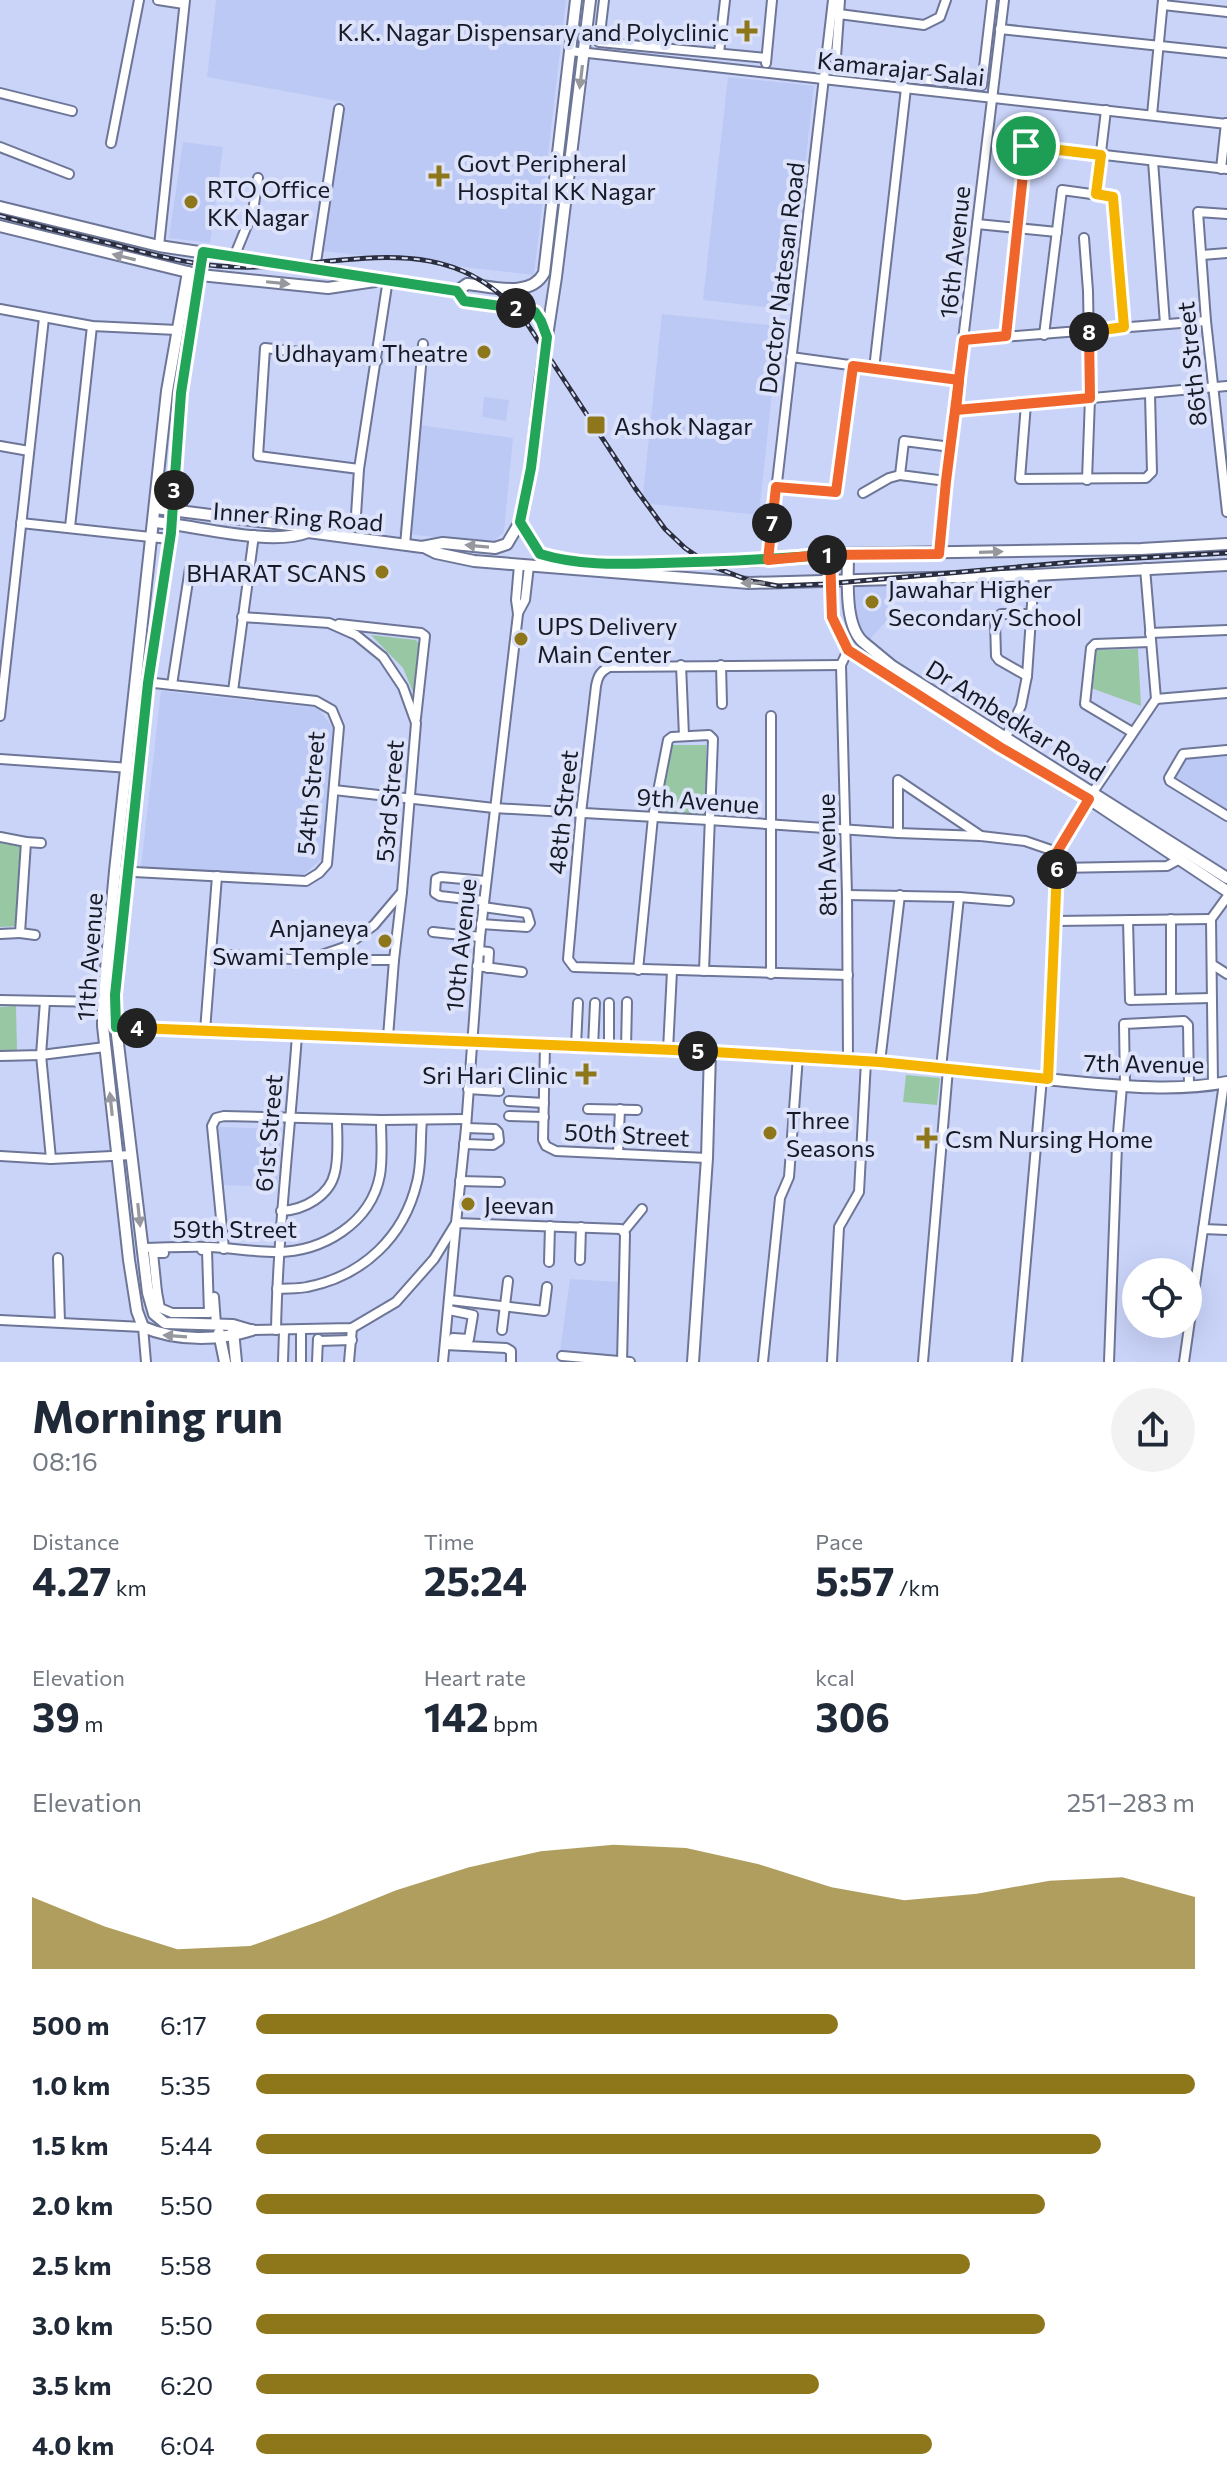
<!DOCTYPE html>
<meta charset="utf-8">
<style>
body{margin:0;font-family:Commissioner,sans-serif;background:#f2f2f3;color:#1f2937;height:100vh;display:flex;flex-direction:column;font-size:30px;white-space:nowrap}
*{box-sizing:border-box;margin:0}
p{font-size:26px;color:#747a83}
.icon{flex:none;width:44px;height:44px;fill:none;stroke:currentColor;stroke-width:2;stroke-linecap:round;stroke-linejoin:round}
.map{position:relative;height:1362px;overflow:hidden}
.drawer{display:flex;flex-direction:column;background:#fff;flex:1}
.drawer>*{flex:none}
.tools{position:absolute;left:1122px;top:1258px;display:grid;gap:16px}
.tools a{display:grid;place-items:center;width:80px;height:80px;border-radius:50%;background:#fff;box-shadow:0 8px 32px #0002;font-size:40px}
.pin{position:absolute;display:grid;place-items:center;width:68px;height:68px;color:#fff;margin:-34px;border:4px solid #fff;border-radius:50%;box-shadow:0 2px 8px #0007}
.km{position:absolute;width:40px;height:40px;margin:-20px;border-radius:50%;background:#222;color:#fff;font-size:22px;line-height:40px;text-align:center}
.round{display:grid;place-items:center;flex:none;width:84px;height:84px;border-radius:42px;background:#f2f2f3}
.headline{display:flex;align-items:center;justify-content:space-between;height:136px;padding:0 32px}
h1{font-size:44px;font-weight:700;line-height:60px}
.metrics{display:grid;grid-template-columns:repeat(3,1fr);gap:12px;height:136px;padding:8px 32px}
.metrics div{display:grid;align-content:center}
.metrics b{font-size:40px;font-weight:700}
.metrics small{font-size:22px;font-weight:400}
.metrics p{font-size:22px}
.chart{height:224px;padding:16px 32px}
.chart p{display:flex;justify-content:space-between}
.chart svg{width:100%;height:144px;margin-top:8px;fill:#8e761a;opacity:.7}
ul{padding:0 32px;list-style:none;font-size:26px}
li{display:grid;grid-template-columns:128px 96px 1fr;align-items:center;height:60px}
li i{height:20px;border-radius:10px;background:#8e761a}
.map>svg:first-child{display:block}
.built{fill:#bdc9f5}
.green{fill:#98c7a4}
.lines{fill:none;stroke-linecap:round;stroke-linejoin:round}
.minor-casing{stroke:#6d7697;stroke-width:12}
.major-casing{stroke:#6d7697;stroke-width:14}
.minor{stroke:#fff;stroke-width:8}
.major{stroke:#fff;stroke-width:10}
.rail-casing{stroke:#2a2e3e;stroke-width:5}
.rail{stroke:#dce2f9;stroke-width:2;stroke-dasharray:6;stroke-linecap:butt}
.oneway{fill:#96989d}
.split-1-casing{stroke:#fff;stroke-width:16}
.split-2-casing{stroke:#fff;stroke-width:16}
.split-3-casing{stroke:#fff;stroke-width:16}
.split-4-casing{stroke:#fff;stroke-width:16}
.split-5-casing{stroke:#fff;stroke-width:16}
.split-6-casing{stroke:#fff;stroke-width:16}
.split-7-casing{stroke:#fff;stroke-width:16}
.split-8-casing{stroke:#fff;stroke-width:16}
.split-9-casing{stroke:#fff;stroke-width:16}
.split-1{stroke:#f0652b;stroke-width:10}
.split-2{stroke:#22a559;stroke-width:10}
.split-3{stroke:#22a559;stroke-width:10}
.split-4{stroke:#22a559;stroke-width:10}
.split-5{stroke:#f5b400;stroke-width:10}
.split-6{stroke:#f5b400;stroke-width:10}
.split-7{stroke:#f0652b;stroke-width:10}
.split-8{stroke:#f0652b;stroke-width:10}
.split-9{stroke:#f5b400;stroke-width:10}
.poi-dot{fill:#8e761a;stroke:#dce2f9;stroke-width:3}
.labels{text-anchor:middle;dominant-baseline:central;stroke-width:8;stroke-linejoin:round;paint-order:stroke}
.poi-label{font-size:24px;fill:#161926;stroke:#dce2f9;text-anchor:start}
.street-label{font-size:24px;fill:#161926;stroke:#dce2f9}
</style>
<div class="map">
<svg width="1227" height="1362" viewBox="0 0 1227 1362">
<rect width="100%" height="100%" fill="#cad4f9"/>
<g class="built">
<polygon points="216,0 566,0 534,275 322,251 344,102 207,77"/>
<polygon points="728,77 814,86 789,310 703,300"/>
<polygon points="183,142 223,147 210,243 169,238"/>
<polygon points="662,314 779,326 759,515 642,503"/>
<polygon points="484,397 509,400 506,421 482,417"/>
<polygon points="411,424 513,438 504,532 495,540 486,543 399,533"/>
<polygon points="888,583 888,619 870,639 856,626 855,585"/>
<polygon points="161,691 318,708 333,728 322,859 303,875 141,867"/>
<polygon points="1227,756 1227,811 1172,780 1184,759"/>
<polygon points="219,1127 282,1129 277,1187 221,1185 215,1130"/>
<polygon points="570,1279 618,1282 617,1355 560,1351"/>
</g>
<g class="green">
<polygon points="371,635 416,640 420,646 416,699 403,668"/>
<polygon points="1138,649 1141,706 1091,688 1094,650"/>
<polygon points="664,745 706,745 706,820 656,816"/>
<polygon points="0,842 25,847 20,926 0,927"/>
<polygon points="16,1006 17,1050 0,1050 0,1007"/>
<polygon points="906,1075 940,1078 937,1105 903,1102"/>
</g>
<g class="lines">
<g class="minor-casing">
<g id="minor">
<polyline points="158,0 184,4"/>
<polyline points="604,0 599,42 766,58"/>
<polyline points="840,0 835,71 982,85 992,0"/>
<polyline points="1163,5 1227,12"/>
<polyline points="839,14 924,25 940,17 946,0"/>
<polyline points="1000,29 1227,53"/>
<polyline points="570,51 1227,124"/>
<polyline points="719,53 725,0"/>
<polyline points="766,63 772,0"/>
<polyline points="0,93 72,111"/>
<polyline points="1152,115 1163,0"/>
<polyline points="111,143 139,0"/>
<polyline points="0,147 69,174"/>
<polyline points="1153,161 1165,324"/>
<polyline points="1221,169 1226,123"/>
<polyline points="1096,194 1106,110"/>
<polyline points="1227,214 1198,212 1206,321 1227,512"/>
<polyline points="977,224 1057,232"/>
<polyline points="1084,238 1088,291 1090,398 1087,480"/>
<polyline points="159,246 185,0"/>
<polyline points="1202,255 1227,253"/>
<polyline points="234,257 253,211 258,178"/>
<polyline points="315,269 339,109"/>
<polyline points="0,309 92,326 177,330"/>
<polyline points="1044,335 1062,190 1113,197 1124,327"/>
<polyline points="1006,336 1026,146 1227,169"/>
<polyline points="964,340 1206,321"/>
<polyline points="791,357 959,380"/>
<polyline points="874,369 906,88"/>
<polyline points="1026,404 1020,479 1146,478 1152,472 1150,395"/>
<polyline points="956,410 1227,386"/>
<polyline points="0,446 29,451"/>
<polyline points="359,469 258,456 265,348 377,361"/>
<polyline points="946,481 900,475 904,441 951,447"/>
<polyline points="776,487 836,492 853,366"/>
<polyline points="863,493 889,478 900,475"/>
<polyline points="356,515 359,469 388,279"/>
<polyline points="21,523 169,539"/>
<polyline points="70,527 92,326"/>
<polyline points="405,545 423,344"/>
<polyline points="939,554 946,481 1004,0"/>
<polyline points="768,560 833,0"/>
<polyline points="518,613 525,600 529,566"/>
<polyline points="339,624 421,633 425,636 416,718"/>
<polyline points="1150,633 1227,630"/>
<polyline points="848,650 841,665 847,895 848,1059"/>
<polyline points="681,665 684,736"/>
<polyline points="721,665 722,704"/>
<path d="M 841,665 L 609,667 C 600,672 598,676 596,686 L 581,813 L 568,959 L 574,967 L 848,975"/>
<polyline points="1027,676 999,660 996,656 995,620 1001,614 1032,614"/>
<polyline points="172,685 190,568"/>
<polyline points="233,691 254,535"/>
<polyline points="1156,699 1227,693"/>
<polyline points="0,716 44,318"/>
<polyline points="1132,732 1085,704 1091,648 1095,644 1150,642"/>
<polyline points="1006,737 1021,706 1027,676 1034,575"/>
<polyline points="1227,750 1183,754 1169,778 1170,781 1227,816"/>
<polyline points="0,759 130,768"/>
<polyline points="334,790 494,808 709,820 898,833 981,836 1025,841 1057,852"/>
<polyline points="898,833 898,780 981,836"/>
<polyline points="0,837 26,842 20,933 0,934"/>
<polyline points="26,842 41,843"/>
<polyline points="1057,868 1167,866 1178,860"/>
<polyline points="115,871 306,881 319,873 327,864 339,727 332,710 316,701 145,682"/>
<polyline points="847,895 959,897 1009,901"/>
<polyline points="484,901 440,896 435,893 436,879 441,877 486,881"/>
<polyline points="1171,919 1171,999"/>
<polyline points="1128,920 1130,1000 1211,998"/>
<polyline points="1056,921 1211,919"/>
<polyline points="481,924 527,927 530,923 527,913 483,907"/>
<polyline points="433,932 480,937"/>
<polyline points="20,933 35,935"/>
<polyline points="479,951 489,952 488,968"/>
<polyline points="211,954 307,960 345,947 374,925 402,892 416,723 403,687 383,657 356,635 329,623 242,617"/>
<polyline points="315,960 394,960 402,892"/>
<polyline points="1213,965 1227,974"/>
<polyline points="477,966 522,972"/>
<polyline points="638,970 653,817 668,740 672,737 709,735 713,739 704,971"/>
<polyline points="771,974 771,716"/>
<polyline points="0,1000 103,1002"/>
<polyline points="45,1001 41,1055 51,1159"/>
<polyline points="609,1003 609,1048"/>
<polyline points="205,1031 217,876"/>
<polyline points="388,1037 394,960"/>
<polyline points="545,1045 543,1140 546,1146 556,1151 707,1158"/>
<polyline points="576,1046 578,1003"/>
<polyline points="593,1047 595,1003"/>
<polyline points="626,1049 627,1002"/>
<polyline points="668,1050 672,971"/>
<polyline points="0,1056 41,1055 105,1047"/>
<polyline points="880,1062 900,895"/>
<polyline points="941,1068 959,897"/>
<polyline points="1048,1079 1057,852 1093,792 1156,699 1145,568"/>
<polyline points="1213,1085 1211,919 1227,897"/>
<polyline points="1125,1086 1124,1024 1184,1021 1188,1025 1189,1086"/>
<polyline points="468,1089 499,1091"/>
<polyline points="509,1101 544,1103"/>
<polyline points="588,1109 637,1110"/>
<polyline points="509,1116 544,1117"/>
<polyline points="464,1144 493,1145 499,1141 498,1132 495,1129 466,1128"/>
<polyline points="618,1154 620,1109"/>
<polyline points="0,1156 51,1159 132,1155"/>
<polyline points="460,1181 500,1182"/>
<path d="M 281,1211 C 304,1210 330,1196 335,1172 C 339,1155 337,1136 337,1119"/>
<polyline points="1203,1229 1227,1230"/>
<polyline points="624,1231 642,1209"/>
<path d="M 142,1248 C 164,1248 187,1246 209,1247 C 232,1248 254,1252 276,1252 C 323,1252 371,1223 380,1175 C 383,1157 381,1138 381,1120"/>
<polyline points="224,1249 212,1126 216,1118 224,1116 381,1120 466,1119"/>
<polyline points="58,1258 60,1322"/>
<polyline points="580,1260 581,1227"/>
<polyline points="549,1262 550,1226"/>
<path d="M 277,1289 C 287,1288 298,1289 307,1287 C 363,1276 404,1237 417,1182 C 422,1163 420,1140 422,1120"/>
<polyline points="157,1292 153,1253 164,1253"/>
<polyline points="148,1293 157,1292 160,1308 172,1313 209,1313 207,1250 202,1250"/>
<polyline points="214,1297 216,1324"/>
<polyline points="450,1300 544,1311 547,1287"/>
<polyline points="449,1310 473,1315 469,1339 453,1338 451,1345"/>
<polyline points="0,1320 143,1327 146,1362"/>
<polyline points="252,1330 352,1328 396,1302 434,1259 456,1223 466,1128 480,937 518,614 516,600 519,565"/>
<path d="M 276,1330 C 278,1231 290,1133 297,1035"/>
<polyline points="301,1330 301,1361"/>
<polyline points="502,1330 508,1281"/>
<polyline points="318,1341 352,1340"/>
<polyline points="445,1345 506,1348 511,1351 511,1362"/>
<polyline points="562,1356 630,1362"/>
<polyline points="283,1362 284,1331"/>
<polyline points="317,1362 318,1339"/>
<polyline points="349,1362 352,1328"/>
<polyline points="443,1362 456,1223 621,1229 625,1234 622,1362"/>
<polyline points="763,1362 780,1198 789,1177 798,1056"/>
<polyline points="832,1362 839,1227 859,1192 866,1061"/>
<polyline points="923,1362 948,1069"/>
<polyline points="1017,1362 1042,1078"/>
<polyline points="1109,1362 1117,1145 1122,1086"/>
<polyline points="1184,1362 1224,1083"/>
</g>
</g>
<g class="major-casing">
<g id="major">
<polyline points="0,207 159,246 457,291 464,301 530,309 541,321 546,335"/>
<polyline points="0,226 200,275 328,288 375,281"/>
<polyline points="203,252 181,393 171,533 148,683 115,995 116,1027 148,1293 154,1314 165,1323 233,1325 250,1330"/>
<path d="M 188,272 L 167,391 L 115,871 L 103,1002 L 103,1026 L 129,1260 L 137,1311 L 143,1327 C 176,1341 218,1341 252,1330"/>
<path d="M 457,291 L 467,284 C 491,286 530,299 544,273 L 576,0"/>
<polyline points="155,508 298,526 308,532"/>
<path d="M 154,522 C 195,525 270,547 308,532 L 422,547 L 443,543 L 495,548 L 507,544 L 520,522 L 531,468 L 540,382 L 556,277 L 590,0"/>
<polyline points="520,522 540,554 561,560 616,564 749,561 830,554 1141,549 1227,544"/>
<polyline points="424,547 436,553 474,561 749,583 1034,575 1227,565"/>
<polyline points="830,554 832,617 848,650 1000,747 1089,799 1227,891"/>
<path d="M 848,554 C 848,579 844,625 863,642 L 892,666 L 1227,878"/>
<path d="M 113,1027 L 798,1056 C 884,1062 970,1072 1055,1080 C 1110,1085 1173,1093 1227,1082"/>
<polyline points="233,1331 236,1362"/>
<polyline points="219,1333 225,1362"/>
<polyline points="693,1362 707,1158 710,1052"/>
</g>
</g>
<use href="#minor" class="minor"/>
<use href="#major" class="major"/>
<g class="rail-casing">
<path id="rail" d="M 0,216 C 37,226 75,235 112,244 C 147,253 183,263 219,266 C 330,276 444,215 526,322 L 635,488 L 665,529 L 685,548 L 711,566 L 751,581 L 778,586 L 825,584 L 1085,561 L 1227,553"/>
</g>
<use href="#rail" class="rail"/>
</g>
<defs><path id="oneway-solid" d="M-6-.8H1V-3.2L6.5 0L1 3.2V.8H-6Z" transform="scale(2)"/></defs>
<g class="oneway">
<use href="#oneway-solid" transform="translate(581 77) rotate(97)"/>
<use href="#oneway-solid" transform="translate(124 257) rotate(-166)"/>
<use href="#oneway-solid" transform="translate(278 283) rotate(6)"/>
<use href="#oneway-solid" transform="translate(477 546) rotate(-175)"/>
<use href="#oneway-solid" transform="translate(991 552) rotate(-2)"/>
<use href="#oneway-solid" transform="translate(753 583) rotate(180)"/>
<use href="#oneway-solid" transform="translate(111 1104) rotate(-96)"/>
<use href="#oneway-solid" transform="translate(139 1215) rotate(84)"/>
<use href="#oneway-solid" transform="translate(175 1336) rotate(-176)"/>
</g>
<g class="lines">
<g class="split-1-casing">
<polyline id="split-1" points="827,555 939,554 946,481 964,340 1006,336 1026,146"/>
</g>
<g class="split-2-casing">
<path id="split-2" d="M 516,308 L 535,312 L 541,321 L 547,337 L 531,468 L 520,522 L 540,554 C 579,566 621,564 662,563 C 717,562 772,559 827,555"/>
</g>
<g class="split-3-casing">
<polyline id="split-3" points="174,490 181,393 203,252 457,291 464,301 516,308"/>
</g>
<g class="split-4-casing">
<polyline id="split-4" points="137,1028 116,1027 115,995 148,683 171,533 174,490"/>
</g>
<g class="split-5-casing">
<polyline id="split-5" points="137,1028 698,1051"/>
</g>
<g class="split-6-casing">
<polyline id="split-6" points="698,1051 880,1062 1048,1079 1057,869"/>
</g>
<g class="split-7-casing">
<polyline id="split-7" points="772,523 768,560 830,554 832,617 848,650 1000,747 1089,799 1057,852 1057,869"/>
</g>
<g class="split-8-casing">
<polyline id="split-8" points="772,523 776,487 836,492 853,366 959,380 956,410 1090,398 1089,332"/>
</g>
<g class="split-9-casing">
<polyline id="split-9" points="1026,146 1101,155 1096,194 1113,197 1124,327 1089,332"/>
</g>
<use href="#split-1" class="split-1"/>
<use href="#split-2" class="split-2"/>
<use href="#split-3" class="split-3"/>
<use href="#split-4" class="split-4"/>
<use href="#split-5" class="split-5"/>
<use href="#split-6" class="split-6"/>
<use href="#split-7" class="split-7"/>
<use href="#split-8" class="split-8"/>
<use href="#split-9" class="split-9"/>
</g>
<g class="poi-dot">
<path d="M743 19h8v8h8v8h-8v8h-8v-8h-8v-8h8z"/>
<path d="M435 164h8v8h8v8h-8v8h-8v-8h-8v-8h8z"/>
<circle cx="191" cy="202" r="8"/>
<circle cx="484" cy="352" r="8"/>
<rect x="586" y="415" width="20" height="20" rx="4"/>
<circle cx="382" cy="572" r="8"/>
<circle cx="872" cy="602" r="8"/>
<circle cx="521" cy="639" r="8"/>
<circle cx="385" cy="941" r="8"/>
<path d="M582 1062h8v8h8v8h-8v8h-8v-8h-8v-8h8z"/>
<circle cx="770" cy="1133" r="8"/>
<path d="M923 1126h8v8h8v8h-8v8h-8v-8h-8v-8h8z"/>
<circle cx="468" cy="1204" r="8"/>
</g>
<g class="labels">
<g class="poi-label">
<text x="729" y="31" text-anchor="end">K.K. Nagar Dispensary and Polyclinic</text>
<text x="457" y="162">Govt Peripheral<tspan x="457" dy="28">Hospital KK Nagar</tspan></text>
<text x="207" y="188">RTO Office<tspan x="207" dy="28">KK Nagar</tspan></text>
<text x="468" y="352" text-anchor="end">Udhayam Theatre</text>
<text x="614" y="425">Ashok Nagar</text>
<text x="366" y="572" text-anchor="end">BHARAT SCANS</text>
<text x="888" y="588">Jawahar Higher<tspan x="888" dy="28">Secondary School</tspan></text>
<text x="537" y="625">UPS Delivery<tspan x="537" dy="28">Main Center</tspan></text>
<text x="369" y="927" text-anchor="end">Anjaneya<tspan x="369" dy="28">Swami Temple</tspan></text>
<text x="568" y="1074" text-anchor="end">Sri Hari Clinic</text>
<text x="786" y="1119">Three<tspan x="786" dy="28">Seasons</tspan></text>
<text x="945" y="1138">Csm Nursing Home</text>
<text x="484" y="1204">Jeevan</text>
</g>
<g class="street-label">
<text transform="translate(901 68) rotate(6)">Kamarajar Salai</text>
<text transform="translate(954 252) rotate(-84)">16th Avenue</text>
<text transform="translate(781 278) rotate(-83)">Doctor Natesan Road</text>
<text transform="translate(1191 364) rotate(-96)">86th Street</text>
<text transform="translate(298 516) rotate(4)">Inner Ring Road</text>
<text transform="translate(1016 720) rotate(32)">Dr Ambedkar Road</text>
<text transform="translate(310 793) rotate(-85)">54th Street</text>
<text transform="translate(698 800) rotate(4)">9th Avenue</text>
<text transform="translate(389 801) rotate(-85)">53rd Street</text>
<text transform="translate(562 812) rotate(-84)">48th Street</text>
<text transform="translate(826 855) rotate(-91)">8th Avenue</text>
<text transform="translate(460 945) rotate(-84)">10th Avenue</text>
<text transform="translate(89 957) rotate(-86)">11th Avenue</text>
<text transform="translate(1144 1063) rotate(1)">7th Avenue</text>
<text transform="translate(268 1133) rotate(-85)">61st Street</text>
<text transform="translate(627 1134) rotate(3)">50th Street</text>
<text x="235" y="1228">59th Street</text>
</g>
</g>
</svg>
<div class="tools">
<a><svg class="icon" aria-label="locate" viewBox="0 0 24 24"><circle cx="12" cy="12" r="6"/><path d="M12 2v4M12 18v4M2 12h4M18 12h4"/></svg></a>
</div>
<div class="pin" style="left:1026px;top:146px;background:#1e9e55"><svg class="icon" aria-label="arrive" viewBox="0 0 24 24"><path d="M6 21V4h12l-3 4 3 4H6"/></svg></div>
<b class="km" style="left:827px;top:555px">1</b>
<b class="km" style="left:516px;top:308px">2</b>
<b class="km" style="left:174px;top:490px">3</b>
<b class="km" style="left:137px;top:1028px">4</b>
<b class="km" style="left:698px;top:1051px">5</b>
<b class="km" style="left:1057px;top:869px">6</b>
<b class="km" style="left:772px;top:523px">7</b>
<b class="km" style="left:1089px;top:332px">8</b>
</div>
<section class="drawer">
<div class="headline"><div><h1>Morning run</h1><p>08:16</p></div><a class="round"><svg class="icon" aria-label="share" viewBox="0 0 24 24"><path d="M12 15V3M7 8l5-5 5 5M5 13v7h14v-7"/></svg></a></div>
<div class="metrics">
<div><p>Distance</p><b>4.27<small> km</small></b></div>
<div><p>Time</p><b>25:24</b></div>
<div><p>Pace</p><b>5:57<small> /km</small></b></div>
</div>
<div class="metrics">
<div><p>Elevation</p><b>39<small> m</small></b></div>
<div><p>Heart rate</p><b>142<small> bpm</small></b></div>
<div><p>kcal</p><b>306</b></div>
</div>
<div class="chart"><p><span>Elevation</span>251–283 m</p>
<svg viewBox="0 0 160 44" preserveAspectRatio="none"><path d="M0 44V22L10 31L20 38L30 37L40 29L50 20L60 13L70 8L80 6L90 7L100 12L110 19L120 23L130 21L140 17L150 16L160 22V44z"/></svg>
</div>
<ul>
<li><b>500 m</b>6:17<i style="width:62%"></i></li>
<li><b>1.0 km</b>5:35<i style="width:100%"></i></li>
<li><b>1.5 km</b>5:44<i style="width:90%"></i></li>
<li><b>2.0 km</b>5:50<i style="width:84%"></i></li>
<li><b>2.5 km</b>5:58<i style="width:76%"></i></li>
<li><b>3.0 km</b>5:50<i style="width:84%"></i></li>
<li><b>3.5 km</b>6:20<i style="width:60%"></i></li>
<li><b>4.0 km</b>6:04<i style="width:72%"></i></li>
</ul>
</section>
